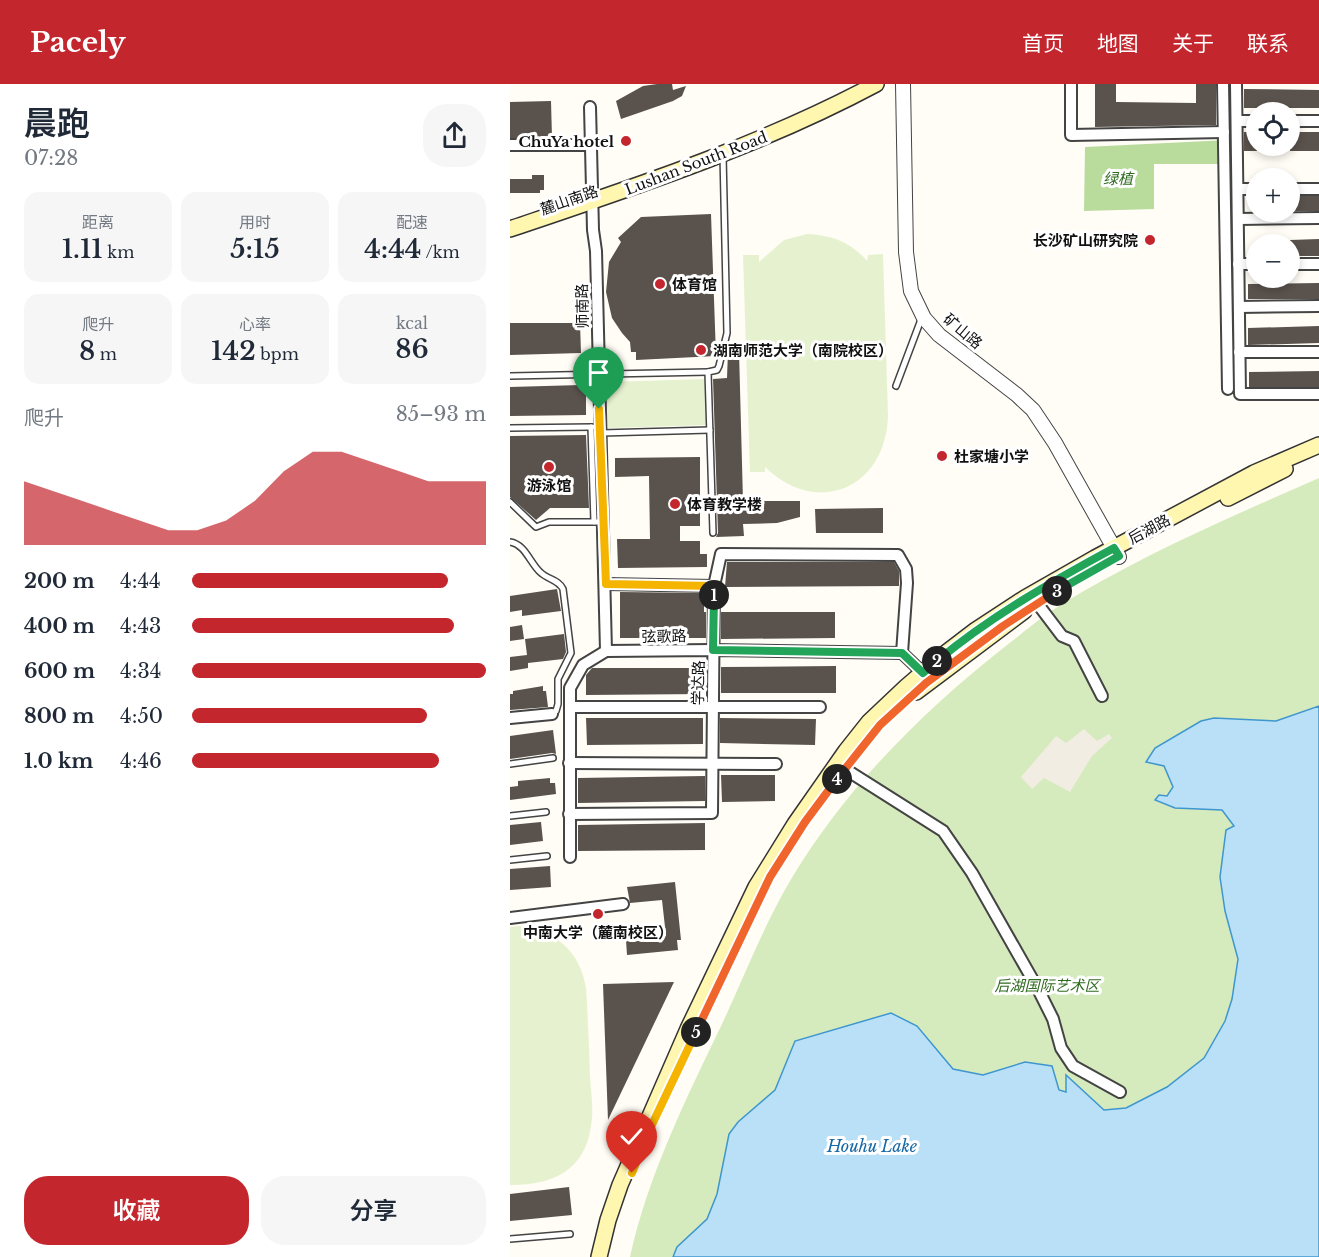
<!DOCTYPE html>
<html lang="zh">
<meta charset="utf-8">
<style>
body{margin:0;font-family:"Libre Baskerville","Noto Sans SC",serif;background:#f6f6f7;color:#1f2937;height:100vh;display:flex;flex-direction:column;font-size:22px;white-space:nowrap}
*{box-sizing:border-box;margin:0}
p{font-size:20px;color:#747a83}
.icon{flex:none;width:33px;height:33px;fill:none;stroke:currentColor;stroke-width:2;stroke-linecap:round;stroke-linejoin:round}
.map{position:relative;flex:1;overflow:hidden}
.drawer{display:flex;flex-direction:column;background:#fff;width:510px}
.drawer>*{flex:none}
.controls{position:absolute;left:736px;top:18px;display:grid;gap:12px}
.controls a{display:grid;place-items:center;width:54px;height:54px;border-radius:50%;background:#fff;box-shadow:0 3px 9px #0003;font-size:30px}
.pin{position:absolute;display:grid;place-items:center;width:51px;height:51px;color:#fff;margin:-62px -26px;border-radius:50% 50% 50% 0;rotate:-45deg;box-shadow:0 0 6px #0007}
.pin .icon{rotate:45deg}
.km{position:absolute;width:30px;height:30px;margin:-15px;border-radius:50%;background:#222;color:#fff;font-size:16px;line-height:30px;text-align:center}
.round{display:grid;place-items:center;flex:none;width:63px;height:63px;border-radius:24px;background:#f6f6f7}
.summary{display:flex;align-items:center;justify-content:space-between;height:102px;padding:0 24px}
h1{font-size:33px;font-weight:600;line-height:45px}
.metrics{display:grid;grid-template-columns:repeat(3,1fr);gap:9px;height:102px;padding:6px 24px}
.metrics div{display:grid;align-content:center;border-radius:15px;background:#f6f6f7;text-align:center}
.metrics b{font-size:26px;font-weight:600}
.metrics small{font-size:16px;font-weight:400}
.metrics p{font-size:16px}
.chart{height:168px;padding:12px 24px}
.chart p{display:flex;justify-content:space-between}
.chart svg{width:100%;height:108px;margin-top:6px;fill:#c4262e;opacity:.7}
.button{display:flex;gap:12px;margin-top:auto;padding:12px 24px}
.button a{flex:1;height:69px;border-radius:24px;background:#c4262e;color:#fff;font-size:24px;font-weight:600;line-height:69px;text-align:center}
.button a+a{background:#f6f6f7;color:#1f2937}
ul{padding:0 24px;list-style:none;font-size:20px}
li{display:grid;grid-template-columns:96px 72px 1fr;align-items:center;height:45px}
li i{height:15px;border-radius:8px;background:#c4262e}
header{display:flex;align-items:center;gap:36px;box-sizing:border-box;height:84px;padding:0 30px;background:#c4262e;color:#fff}
header strong{font-size:28px}
nav{display:flex;gap:33px;margin-inline-start:auto;font-size:21px}
main{display:flex;flex:1;min-height:0}
.map>svg:first-child{display:block}
.green{fill:#d5ebbd}
.forest{fill:#b9dc9c}
.pitch{fill:#e6f2cf}
.plaza{fill:#f1ede2}
.water{fill:#b9e0f7;stroke:#3f96cf;stroke-width:1.5}
.building{fill:#5a524d}
.lines{fill:none;stroke-linecap:round;stroke-linejoin:round}
.service-casing{stroke:#444;stroke-width:8}
.minor-casing{stroke:#444;stroke-width:14}
.tertiary-casing{stroke:#444;stroke-width:16}
.secondary-casing{stroke:#333;stroke-width:18}
.service{stroke:#fff;stroke-width:5}
.minor{stroke:#fff;stroke-width:10}
.tertiary{stroke:#fff;stroke-width:14}
.secondary{stroke:#fff6b0;stroke-width:15}
.split-1-casing{stroke:#fff;stroke-width:12}
.split-2-casing{stroke:#fff;stroke-width:12}
.split-3-casing{stroke:#fff;stroke-width:12}
.split-4-casing{stroke:#fff;stroke-width:12}
.split-5-casing{stroke:#fff;stroke-width:12}
.split-6-casing{stroke:#fff;stroke-width:12}
.split-1{stroke:#f5b400;stroke-width:8}
.split-2{stroke:#22a559;stroke-width:8}
.split-3{stroke:#22a559;stroke-width:8}
.split-4{stroke:#f0652b;stroke-width:8}
.split-5{stroke:#f0652b;stroke-width:8}
.split-6{stroke:#f5b400;stroke-width:8}
.poi-dot{fill:#c4262e;stroke:#fff;stroke-width:2}
.labels{text-anchor:middle;dominant-baseline:central;stroke-width:6;stroke-linejoin:round;paint-order:stroke}
.poi-label{font-size:15px;font-weight:bold;fill:#111;stroke:#fff;text-anchor:start}
.street-label{font-size:15px;fill:#111;stroke:#fff}
.park-label{font-size:15px;font-style:italic;fill:#2f6b1f;stroke:#fff}
.water-label{font-size:16px;font-style:italic;fill:#1768a6;stroke:#fff}
</style>
<header>
<strong>Pacely</strong>
<nav><a>首页</a><a>地图</a><a>关于</a><a>联系</a></nav>
</header>
<main>
<section class="drawer">
<div class="summary"><div><h1>晨跑</h1><p>07:28</p></div><a class="round"><svg class="icon" aria-label="share" viewBox="0 0 24 24"><path d="M12 15V3M7 8l5-5 5 5M5 13v7h14v-7"/></svg></a></div>
<div class="metrics">
<div><p>距离</p><b>1.11<small> km</small></b></div>
<div><p>用时</p><b>5:15</b></div>
<div><p>配速</p><b>4:44<small> /km</small></b></div>
</div>
<div class="metrics">
<div><p>爬升</p><b>8<small> m</small></b></div>
<div><p>心率</p><b>142<small> bpm</small></b></div>
<div><p>kcal</p><b>86</b></div>
</div>
<div class="chart"><p><span>爬升</span>85–93 m</p>
<svg viewBox="0 0 160 44" preserveAspectRatio="none"><path d="M0 44V18L10 22L20 26L30 30L40 34L50 38L60 38L70 34L80 26L90 14L100 6L110 6L120 10L130 14L140 18L150 18L160 18V44z"/></svg>
</div>
<ul>
<li><b>200 m</b>4:44<i style="width:87%"></i></li>
<li><b>400 m</b>4:43<i style="width:89%"></i></li>
<li><b>600 m</b>4:34<i style="width:100%"></i></li>
<li><b>800 m</b>4:50<i style="width:80%"></i></li>
<li><b>1.0 km</b>4:46<i style="width:84%"></i></li>
</ul>
<div class="button"><a>收藏</a><a>分享</a></div>
</section>
<div class="map">
<svg width="809" height="1173" viewBox="0 0 809 1173">
<rect width="100%" height="100%" fill="#fffdf5"/>
<path class="green" d="M 809,394 L 809,1173 L 120,1173 C 138,1091 176,1015 212,940 C 234,893 254,841 280,797 C 335,704 413,627 497,561 C 514,548 531,533 549,522 C 629,472 723,432 809,394 Z"/>
<polygon class="forest" points="718,56 719,80 644,80 644,125 574,127 575,63"/>
<g class="pitch">
<path d="M 297,150 C 321,151 341,158 357,177 L 358,171 L 373,170 L 378,332 C 376,404 307,434 255,383 L 255,388 L 240,388 L 233,171 L 249,171 L 249,178 L 274,156 Z"/>
<polygon points="195,295 197,341 98,344 96,298"/>
<path d="M 9,842 C 46,847 70,867 76,904 C 78,933 79,963 80,992 C 81,1008 84,1026 81,1042 C 75,1086 43,1101 2,1101 L 0,1101 L 0,843 Z"/>
</g>
<polygon class="plaza" points="574,645 587,657 599,650 602,654 582,672 560,708 534,694 522,705 511,693 546,652 556,659"/>
<polygon class="water" points="809,622 809,1173 163,1173 167,1163 197,1135 207,1110 219,1050 228,1038 265,1006 285,957 381,929 407,942 443,985 473,991 515,978 542,982 549,1006 556,1008 556,991 594,1026 616,1024 657,1003 694,974 715,937 722,915 728,875 715,827 710,793 716,746 724,742 712,726 665,724 645,716 649,711 657,712 663,703 654,682 636,678 645,664 691,637 704,634 766,637"/>
<g class="building">
<polygon points="147,0 162,0 163,6 176,2 172,12 163,17 111,35 106,17 133,2"/>
<polygon points="585,0 606,0 606,18 686,19 686,0 706,0 706,41 585,43"/>
<polygon points="734,5 809,6 809,24 734,24"/>
<polygon points="41,17 42,54 0,54 0,18"/>
<rect x="734" y="48" width="13" height="19"/>
<rect x="780" y="48" width="29" height="19"/>
<polygon points="22,91 34,91 34,106 30,106 30,109 0,109 0,95 22,95"/>
<rect x="780" y="112" width="29" height="15"/>
<polygon points="201,130 206,272 126,276 126,268 121,268 120,258 112,249 102,234 96,208 99,178 111,158 108,154 131,133"/>
<polygon points="809,155 809,172 780,172 780,156"/>
<polygon points="809,199 809,215 738,215 738,200"/>
<polygon points="0,239 70,239 71,269 0,271"/>
<polygon points="809,242 809,259 738,261 738,244"/>
<polygon points="218,267 229,267 233,417 290,417 290,433 267,439 233,440 234,452 206,453 208,449 203,295 217,294"/>
<polygon points="809,287 809,303 739,303 739,288"/>
<polygon points="71,301 71,305 76,305 76,331 0,332 0,303"/>
<polygon points="76,351 79,424 40,424 26,436 0,413 0,352"/>
<polygon points="190,373 190,442 170,442 170,457 190,457 190,470 197,470 197,483 108,484 107,455 140,455 139,392 105,393 105,374"/>
<polygon points="373,424 373,449 306,449 305,425"/>
<polygon points="217,478 384,478 389,487 389,502 215,503"/>
<polygon points="47,505 51,527 12,532 12,526 0,528 0,512"/>
<polygon points="110,508 194,509 194,528 196,528 196,554 110,554"/>
<polygon points="211,528 325,528 325,554 211,555"/>
<polygon points="12,541 14,555 0,557 0,543"/>
<polygon points="54,550 56,568 53,575 18,579 18,584 0,587 0,573 17,571 15,555"/>
<polygon points="326,582 326,609 211,609 211,583"/>
<polygon points="82,584 193,584 193,610 76,611 76,591"/>
<polygon points="33,602 33,607 36,607 38,623 0,626 0,610 3,610 3,607"/>
<polygon points="76,634 193,634 193,660 77,661"/>
<polygon points="210,634 306,635 305,661 210,659"/>
<polygon points="43,646 46,670 42,669 0,675 0,652"/>
<polygon points="211,691 265,691 265,717 212,718"/>
<polygon points="195,692 195,717 68,719 68,694"/>
<polygon points="40,694 40,699 45,699 46,710 0,716 0,703 8,702 8,697"/>
<polygon points="31,738 33,757 0,761 0,741"/>
<polygon points="195,739 195,766 68,767 68,741"/>
<polygon points="40,782 41,803 0,806 0,785"/>
<polygon points="165,798 171,856 167,856 168,866 117,871 116,856 156,852 152,816 120,819 117,803"/>
<polygon points="164,898 98,1036 93,900"/>
<polygon points="59,1103 62,1131 0,1137 0,1110"/>
</g>
<g class="lines">
<g class="service-casing">
<g id="service">
<polyline points="0,292 198,288"/>
<polyline points="386,302 412,233"/>
<polyline points="81,343 84,438"/>
<polyline points="0,344 82,343"/>
<polyline points="91,349 200,346"/>
<polyline points="0,418 26,443 39,438 94,438"/>
<polyline points="203,449 198,288 207,286 209,282 217,249 213,71"/>
<path d="M 0,458 C 15,460 20,479 30,488 C 38,496 48,495 53,505 L 61,569 L 48,595 L 48,620 L 46,627 L 42,630"/>
<polyline points="0,680 43,674"/>
<polyline points="0,732 36,728"/>
<polyline points="0,776 37,772"/>
<polyline points="0,1155 60,1150"/>
</g>
</g>
<g class="minor-casing">
<g id="minor">
<polyline points="561,0 561,51 714,48"/>
<polyline points="713,0 718,305"/>
<polyline points="726,0 730,310 809,310"/>
<polyline points="80,23 83,146 86,167 96,567"/>
<polyline points="727,37 747,37"/>
<polyline points="780,37 809,37"/>
<polyline points="0,61 81,61"/>
<polyline points="728,105 747,105"/>
<polyline points="780,105 809,105"/>
<polyline points="728,135 809,134"/>
<polyline points="728,180 747,180"/>
<polyline points="780,180 809,180"/>
<polyline points="729,223 809,222"/>
<polyline points="729,268 809,268"/>
<polyline points="96,500 204,502"/>
<polyline points="527,519 552,552 564,557 592,612"/>
<polyline points="60,623 310,623"/>
<polyline points="0,634 42,630"/>
<polyline points="59,679 266,680"/>
<polyline points="335,685 433,747 462,789 529,907 543,935 551,964 563,982 610,1008"/>
<polyline points="59,730 202,729 204,502 211,470 388,471 396,485 397,499 392,569 413,589"/>
<polyline points="60,773 60,604 73,581 96,567 203,566 392,569"/>
<polyline points="0,834 113,820"/>
</g>
</g>
<g class="tertiary-casing">
<polyline id="tertiary" points="393,0 396,168 401,207 414,234 429,251 507,311 523,326 545,359 609,473"/>
</g>
<g class="secondary-casing">
<g id="secondary">
<path d="M 0,145 C 124,103 250,62 366,0"/>
<polyline points="718,414 775,385"/>
<polyline points="406,608 514,527"/>
<polyline points="89,1173 98,1136 110,1101 178,945 246,803 285,740 336,667 359,638 396,603 432,572 466,546 515,514 585,474 744,389 809,361"/>
</g>
</g>
<use href="#service" class="service"/>
<use href="#minor" class="minor"/>
<use href="#tertiary" class="tertiary"/>
<use href="#secondary" class="secondary"/>
</g>
<g class="lines">
<g class="split-1-casing">
<polyline id="split-1" points="89,325 96,500 204,502 204,511"/>
</g>
<g class="split-2-casing">
<polyline id="split-2" points="204,511 203,566 392,569 413,589 427,577"/>
</g>
<g class="split-3-casing">
<path id="split-3" d="M 427,577 C 481,532 543,497 604,464 L 609,472 L 547,507"/>
</g>
<g class="split-4-casing">
<polyline id="split-4" points="327,695 370,641 416,599 493,542 547,507"/>
</g>
<g class="split-5-casing">
<polyline id="split-5" points="186,948 260,793 295,738 327,695"/>
</g>
<g class="split-6-casing">
<polyline id="split-6" points="122,1089 138,1049 186,948"/>
</g>
<use href="#split-1" class="split-1"/>
<use href="#split-2" class="split-2"/>
<use href="#split-3" class="split-3"/>
<use href="#split-4" class="split-4"/>
<use href="#split-5" class="split-5"/>
<use href="#split-6" class="split-6"/>
</g>
<g class="poi-dot">
<circle cx="116" cy="57" r="6"/>
<circle cx="640" cy="156" r="6"/>
<circle cx="150" cy="200" r="6"/>
<circle cx="191" cy="266" r="6"/>
<circle cx="432" cy="372" r="6"/>
<circle cx="39" cy="383" r="6"/>
<circle cx="165" cy="420" r="6"/>
<circle cx="88" cy="830" r="6"/>
</g>
<g class="labels">
<g class="poi-label">
<text x="104" y="57" text-anchor="end">ChuYa hotel</text>
<text x="628" y="156" text-anchor="end">长沙矿山研究院</text>
<text x="162" y="200">体育馆</text>
<text x="203" y="266">湖南师范大学（南院校区）</text>
<text x="444" y="372">杜家塘小学</text>
<text x="39" y="401" text-anchor="middle">游泳馆</text>
<text x="177" y="420">体育教学楼</text>
<text x="88" y="848" text-anchor="middle">中南大学（麓南校区）</text>
</g>
<g class="street-label">
<text transform="translate(186 79) rotate(-21)">Lushan South Road</text>
<text transform="translate(59 116) rotate(-19)">麓山南路</text>
<text transform="translate(72 222) rotate(-91)">师南路</text>
<text transform="translate(453 247) rotate(40)">矿山路</text>
<text transform="translate(639 445) rotate(-28)">后湖路</text>
<text transform="translate(154 552) rotate(-1)">弦歌路</text>
<text transform="translate(188 599) rotate(-89)">学达路</text>
</g>
<g class="park-label">
<text x="608" y="94">绿植</text>
<text x="537" y="901">后湖国际艺术区</text>
</g>
<g class="water-label">
<text x="362" y="1062">Houhu Lake</text>
</g>
</g>
</svg>
<div class="controls">
<a><svg class="icon" aria-label="locate" viewBox="0 0 24 24"><circle cx="12" cy="12" r="6"/><path d="M12 2v4M12 18v4M2 12h4M18 12h4"/></svg></a>
<a>+</a>
<a>−</a>
</div>
<div class="pin" style="left:89px;top:325px;background:#1e9e55"><svg class="icon" aria-label="arrive" viewBox="0 0 24 24"><path d="M6 21V4h12l-3 4 3 4H6"/></svg></div>
<div class="pin" style="left:122px;top:1089px;background:#d93025"><svg class="icon" aria-label="check" viewBox="0 0 24 24"><path d="M5 12l5 5 9-10"/></svg></div>
<b class="km" style="left:204px;top:511px">1</b>
<b class="km" style="left:427px;top:577px">2</b>
<b class="km" style="left:547px;top:507px">3</b>
<b class="km" style="left:327px;top:695px">4</b>
<b class="km" style="left:186px;top:948px">5</b>
</div>
</main>
